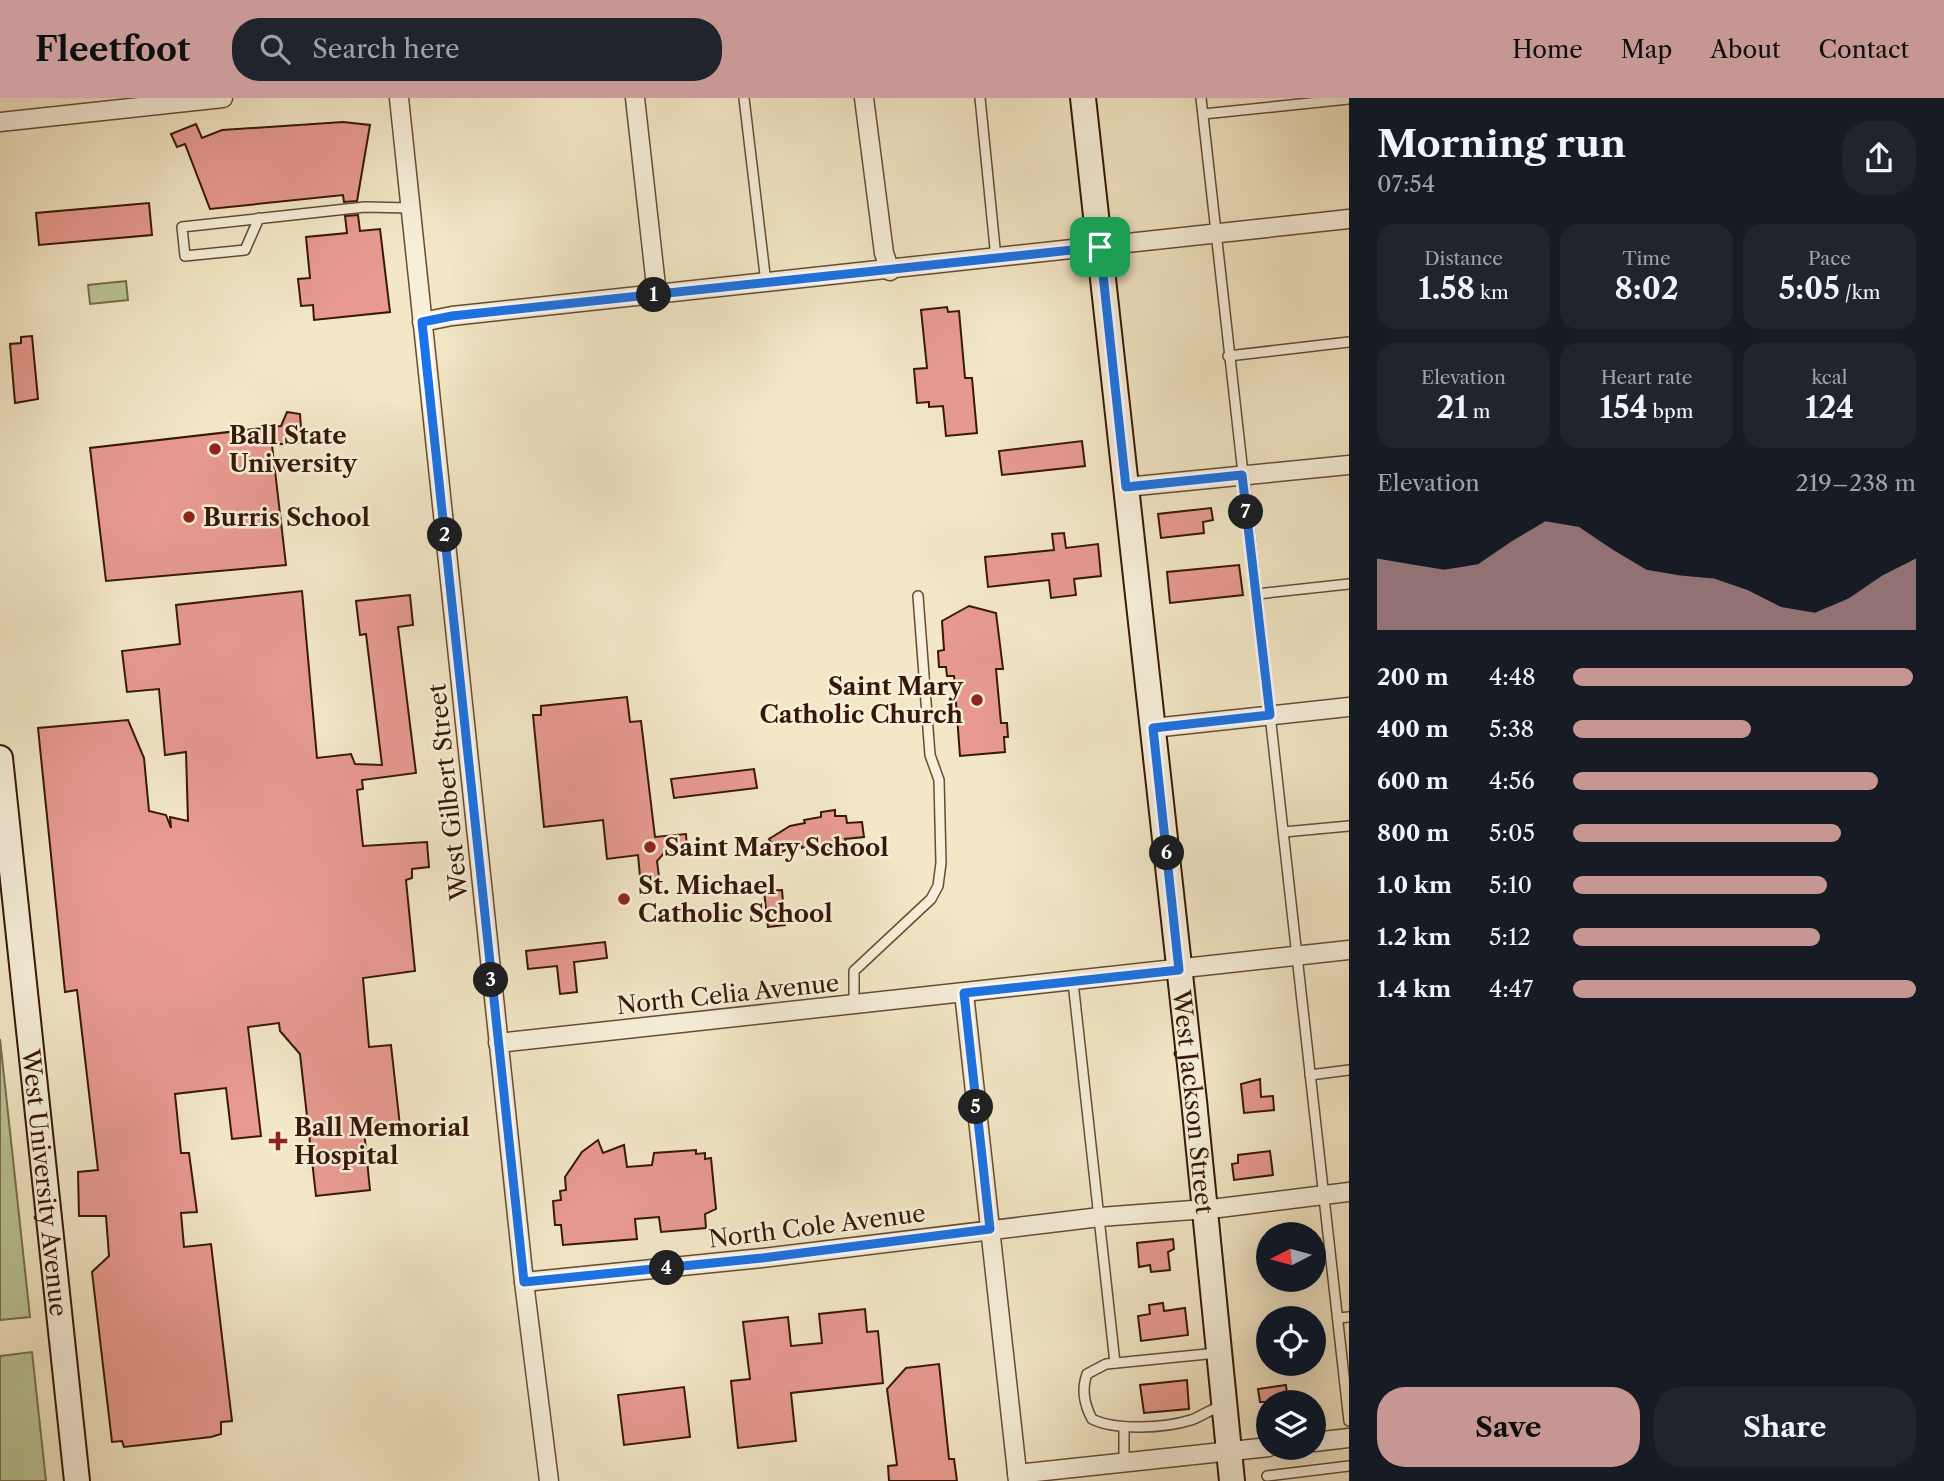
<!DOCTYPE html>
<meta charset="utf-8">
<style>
body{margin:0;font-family:"Libre Caslon Text",serif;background:#20242c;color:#f1f3f6;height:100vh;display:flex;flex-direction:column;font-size:26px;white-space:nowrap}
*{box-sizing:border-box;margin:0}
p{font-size:23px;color:#9ea1a6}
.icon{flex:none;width:38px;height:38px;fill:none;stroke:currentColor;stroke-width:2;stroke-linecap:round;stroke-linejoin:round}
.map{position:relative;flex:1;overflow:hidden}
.drawer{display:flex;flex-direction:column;background:#171b24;width:595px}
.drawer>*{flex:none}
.needle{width:46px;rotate:264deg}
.buttons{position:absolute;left:1256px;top:1124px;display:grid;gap:14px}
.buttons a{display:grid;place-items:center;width:70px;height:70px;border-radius:50%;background:#171b24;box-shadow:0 7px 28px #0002;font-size:35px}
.pin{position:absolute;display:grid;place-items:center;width:60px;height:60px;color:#fff;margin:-30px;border-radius:14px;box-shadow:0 4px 10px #0006}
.km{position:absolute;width:35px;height:35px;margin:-18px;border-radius:50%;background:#222;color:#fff;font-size:19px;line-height:35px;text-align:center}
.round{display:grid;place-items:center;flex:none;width:74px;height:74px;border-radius:28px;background:#20242c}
.headline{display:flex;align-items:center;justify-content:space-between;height:119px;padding:0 28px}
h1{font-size:38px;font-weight:700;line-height:52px}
.metrics{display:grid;grid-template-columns:repeat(3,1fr);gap:10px;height:119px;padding:7px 28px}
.metrics div{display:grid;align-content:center;border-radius:18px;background:#20242c;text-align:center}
.metrics b{font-size:30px;font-weight:700}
.metrics small{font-size:19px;font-weight:400}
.metrics p{font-size:19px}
.chart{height:196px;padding:14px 28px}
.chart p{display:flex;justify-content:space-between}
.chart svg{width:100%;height:126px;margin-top:7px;fill:#c59692;opacity:.7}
.cta{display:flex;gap:14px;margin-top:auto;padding:14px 28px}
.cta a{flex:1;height:80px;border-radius:28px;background:#c59692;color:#111;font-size:28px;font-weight:700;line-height:80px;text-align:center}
.cta a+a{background:#20242c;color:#f1f3f6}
ul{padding:0 28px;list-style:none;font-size:23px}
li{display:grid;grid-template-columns:112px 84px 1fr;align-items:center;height:52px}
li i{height:18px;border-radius:9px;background:#c59692}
header{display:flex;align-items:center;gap:42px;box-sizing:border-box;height:98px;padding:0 35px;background:#c59692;color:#111}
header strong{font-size:33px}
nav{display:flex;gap:38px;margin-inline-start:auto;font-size:24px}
.search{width:490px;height:63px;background:#20242c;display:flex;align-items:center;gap:18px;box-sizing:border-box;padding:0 24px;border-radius:28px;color:#9ea1a6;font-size:26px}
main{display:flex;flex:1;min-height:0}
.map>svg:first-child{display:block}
.green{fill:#bac596;stroke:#786e4e;stroke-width:2}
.building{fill:#e89a90;stroke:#371807;stroke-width:2}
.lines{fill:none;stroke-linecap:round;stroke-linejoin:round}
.lane-casing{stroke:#664c37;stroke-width:12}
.street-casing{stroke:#664c37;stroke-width:21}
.secondary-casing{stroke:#371807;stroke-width:28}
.lane{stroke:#f7efda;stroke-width:9}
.street{stroke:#f7efda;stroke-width:18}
.secondary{stroke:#f7efda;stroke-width:24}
.route-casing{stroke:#fff;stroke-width:14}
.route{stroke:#1a73e8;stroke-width:9}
.poi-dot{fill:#8f2418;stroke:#f7efda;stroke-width:2.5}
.labels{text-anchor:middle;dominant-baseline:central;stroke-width:5;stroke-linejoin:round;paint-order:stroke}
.poi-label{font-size:24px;font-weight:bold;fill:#371807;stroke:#f7efda;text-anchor:start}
.street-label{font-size:24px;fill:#371807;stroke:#f7efda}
</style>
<header>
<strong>Fleetfoot</strong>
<div class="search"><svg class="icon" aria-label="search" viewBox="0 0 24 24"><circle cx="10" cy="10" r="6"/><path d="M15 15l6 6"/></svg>Search here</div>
<nav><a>Home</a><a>Map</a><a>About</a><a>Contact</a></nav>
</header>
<main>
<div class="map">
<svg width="1349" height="1383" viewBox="0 0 1349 1383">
<rect width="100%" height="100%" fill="#f3e7c6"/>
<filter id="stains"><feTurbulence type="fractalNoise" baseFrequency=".00286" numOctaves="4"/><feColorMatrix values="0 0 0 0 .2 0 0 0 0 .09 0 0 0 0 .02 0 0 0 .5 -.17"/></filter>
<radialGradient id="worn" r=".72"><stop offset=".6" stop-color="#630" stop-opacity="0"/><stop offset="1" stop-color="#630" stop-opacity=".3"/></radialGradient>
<g class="green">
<polygon points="126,183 128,202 90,206 88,187"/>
<polygon points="0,941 30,1219 0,1222"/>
<polygon points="32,1254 46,1383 0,1383 0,1258"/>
</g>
<g class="building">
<polygon points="343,24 370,27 357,103 344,104 343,97 210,111 185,46 177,49 171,36 196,26 202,40 222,32"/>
<polygon points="149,105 152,137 39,147 36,115"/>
<polygon points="358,117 360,133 380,131 390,214 314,222 313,207 301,208 298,181 310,180 306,139 347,135 345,118"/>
<polygon points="947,209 948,214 959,213 965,280 972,280 977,335 946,338 943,308 929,309 929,304 917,305 914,271 927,270 921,212"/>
<polygon points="32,238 38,301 15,305 10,246 21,245 21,239"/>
<polygon points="287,314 300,316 302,344 272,347 286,467 106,483 90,350 281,328"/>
<polygon points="1082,343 1085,368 1002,377 999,353"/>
<polygon points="1211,410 1213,422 1203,424 1204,435 1161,440 1158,416"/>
<polygon points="1064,435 1066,450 1098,446 1101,478 1074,481 1076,497 1051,500 1049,482 988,489 985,459 1054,452 1052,436"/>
<polygon points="1239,467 1243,497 1170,505 1167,474"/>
<polygon points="302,493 317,660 351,656 355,666 382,667 366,536 360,537 356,503 410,497 413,527 398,529 416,675 362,682 363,691 357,692 363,748 427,744 429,769 412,771 412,780 406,782 415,873 363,880 369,949 391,947 400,1028 364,1032 370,1092 316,1098 300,956 280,933 279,925 248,929 261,1038 232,1041 226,990 175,996 181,1055 189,1055 197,1114 181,1115 184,1149 211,1146 232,1323 221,1324 221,1336 211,1339 124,1349 122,1343 112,1344 92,1174 109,1158 106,1118 79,1118 78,1074 98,1072 77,892 65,894 38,630 128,622 144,660 149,713 166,717 171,730 170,719 188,723 186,654 165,657 159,591 127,594 122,553 180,546 176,507"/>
<polygon points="969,508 996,515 1003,571 996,571 1001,625 1007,625 1008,639 1004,639 1005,654 960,658 954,578 947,578 946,569 939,569 938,553 944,552 942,523"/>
<polygon points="627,599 630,624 641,623 655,739 686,736 687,751 666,753 657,763 660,787 641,789 638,757 607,761 603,722 544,729 533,617 541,617 541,608"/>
<polygon points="754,671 757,690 674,700 671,681"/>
<polygon points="835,712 835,718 846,718 847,725 862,724 864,739 845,741 847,751 818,753 817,748 802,750 801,744 778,756 769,741 790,728 805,725 804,722 821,719 821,714"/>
<polygon points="782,792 785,827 768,829 764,793"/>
<polygon points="605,844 607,860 574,864 577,894 560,896 557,868 528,871 526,853"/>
<polygon points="1260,981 1261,999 1273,998 1274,1012 1244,1015 1241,986"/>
<polygon points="598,1042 603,1055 624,1047 627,1069 652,1067 654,1055 696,1052 696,1056 705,1055 705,1061 711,1060 716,1111 705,1116 706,1130 661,1134 659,1119 635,1121 637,1141 563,1147 561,1127 555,1127 553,1103 561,1102 560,1093 566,1092 565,1079 582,1054"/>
<polygon points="1270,1053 1273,1077 1234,1082 1232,1066 1238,1065 1238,1057"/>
<polygon points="1173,1141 1174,1151 1168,1154 1170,1172 1151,1174 1150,1167 1139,1169 1137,1145"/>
<polygon points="1163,1205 1164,1213 1185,1210 1188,1237 1141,1243 1138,1218 1150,1216 1149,1207"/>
<polygon points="865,1211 867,1234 878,1233 883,1285 791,1295 796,1343 738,1350 731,1283 750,1281 743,1224 788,1219 791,1248 822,1245 819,1216"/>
<polygon points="939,1266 949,1361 954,1361 957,1383 889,1383 888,1368 897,1367 887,1291 906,1270"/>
<polygon points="1187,1282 1189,1311 1144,1315 1140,1287"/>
<polygon points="1286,1287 1288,1304 1260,1304 1258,1291"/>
<polygon points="684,1289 690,1339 624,1347 618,1297"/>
</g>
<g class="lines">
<g class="lane-casing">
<g id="lane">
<polyline points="744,0 766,185"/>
<polyline points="980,0 996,160"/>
<polyline points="1201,0 1349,1323"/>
<polyline points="1203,16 1349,1"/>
<polyline points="259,120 245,152 185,158 182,129 365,109 410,110"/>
<polyline points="1228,258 1349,244"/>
<polyline points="1257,496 1349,486"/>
<polyline points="1284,734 1349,728"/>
<polyline points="1073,884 1115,1265"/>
<polyline points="854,906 854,873 931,801 938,788 941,765 939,682 930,657 918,498"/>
<polyline points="1310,977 1349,972"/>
<polyline points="1338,1220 1349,1219"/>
<path d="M 1217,1255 L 1106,1266 L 1087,1276 C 1081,1292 1084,1306 1092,1321 C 1116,1333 1165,1330 1191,1322 C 1203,1318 1209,1311 1222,1309"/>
<polyline points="1124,1365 1124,1330"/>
<polyline points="1267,1378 1349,1368"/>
</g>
</g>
<g class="street-casing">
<g id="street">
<polyline points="399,0 524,1184 549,1383"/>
<polyline points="635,0 657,197"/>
<polyline points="864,0 884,155 890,173"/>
<polyline points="0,24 223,0"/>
<polyline points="422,224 452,218 1349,121"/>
<polyline points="1126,389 1349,367"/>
<polyline points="1153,630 1349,609"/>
<polyline points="964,895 1018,1383"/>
<polyline points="498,945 1349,852"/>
<polyline points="524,1184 762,1160 1100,1119 1219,1110 1349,1094"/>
<polyline points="1314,1344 1349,1340"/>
<polyline points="1017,1376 1269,1349"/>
</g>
</g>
<g class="secondary-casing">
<g id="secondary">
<path id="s1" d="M 1083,0 L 1194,1003 L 1232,1383"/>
<path id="s2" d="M 0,660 L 77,1383"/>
</g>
</g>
<use href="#lane" class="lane"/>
<use href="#street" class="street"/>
<use href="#secondary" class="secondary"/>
</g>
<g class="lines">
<g class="route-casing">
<polygon id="route" points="1100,149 1126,389 1242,377 1270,617 1153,630 1179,872 964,895 990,1131 762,1160 524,1184 422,224 452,218"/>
</g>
<use href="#route" class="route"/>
</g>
<g class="poi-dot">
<circle cx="215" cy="351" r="7"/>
<circle cx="189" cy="419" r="7"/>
<circle cx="977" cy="602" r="7"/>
<circle cx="650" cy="749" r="7"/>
<circle cx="624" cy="801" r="7"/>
<path d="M274.5 1032.5h7v7h7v7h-7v7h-7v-7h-7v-7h7z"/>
</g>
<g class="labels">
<g class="poi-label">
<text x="229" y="337">Ball State<tspan x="229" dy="28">University</tspan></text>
<text x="203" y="419">Burris School</text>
<text x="963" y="588" text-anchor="end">Saint Mary<tspan x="963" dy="28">Catholic Church</tspan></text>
<text x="664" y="749">Saint Mary School</text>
<text x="638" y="787">St. Michael<tspan x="638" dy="28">Catholic School</tspan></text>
<text x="294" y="1029">Ball Memorial<tspan x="294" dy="28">Hospital</tspan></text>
</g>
<g class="street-label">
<text transform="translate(448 694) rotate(-96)">West Gilbert Street</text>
<text transform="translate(728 896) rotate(-6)">North Celia Avenue</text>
<text stroke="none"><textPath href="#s1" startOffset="1010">West Jackson Street</textPath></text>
<text stroke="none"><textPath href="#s2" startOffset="427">West University Avenue</textPath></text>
<text transform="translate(817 1128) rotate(-7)">North Cole Avenue</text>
</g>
</g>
<rect width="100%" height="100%" filter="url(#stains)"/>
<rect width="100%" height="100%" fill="url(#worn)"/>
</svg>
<div class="buttons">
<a><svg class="needle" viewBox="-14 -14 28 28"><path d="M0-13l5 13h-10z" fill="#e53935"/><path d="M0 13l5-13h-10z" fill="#9ea1a6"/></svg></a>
<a><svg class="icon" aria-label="locate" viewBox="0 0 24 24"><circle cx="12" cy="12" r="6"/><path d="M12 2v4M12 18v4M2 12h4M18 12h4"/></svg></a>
<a><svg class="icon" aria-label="layers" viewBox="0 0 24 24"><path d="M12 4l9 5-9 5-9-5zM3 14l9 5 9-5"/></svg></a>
</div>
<div class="pin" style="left:1100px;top:149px;background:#1e9e55"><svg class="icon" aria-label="arrive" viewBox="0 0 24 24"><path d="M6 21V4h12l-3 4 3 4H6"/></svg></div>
<b class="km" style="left:654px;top:197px">1</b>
<b class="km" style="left:445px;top:437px">2</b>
<b class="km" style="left:491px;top:882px">3</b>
<b class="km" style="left:667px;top:1170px">4</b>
<b class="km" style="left:976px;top:1009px">5</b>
<b class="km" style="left:1167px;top:755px">6</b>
<b class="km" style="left:1246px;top:414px">7</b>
</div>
<section class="drawer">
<div class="headline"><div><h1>Morning run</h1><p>07:54</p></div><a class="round"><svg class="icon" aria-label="share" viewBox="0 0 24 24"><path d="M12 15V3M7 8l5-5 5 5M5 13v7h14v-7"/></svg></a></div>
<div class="metrics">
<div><p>Distance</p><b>1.58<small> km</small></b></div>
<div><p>Time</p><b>8:02</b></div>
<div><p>Pace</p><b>5:05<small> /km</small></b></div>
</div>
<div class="metrics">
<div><p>Elevation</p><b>21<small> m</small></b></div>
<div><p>Heart rate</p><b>154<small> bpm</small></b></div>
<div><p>kcal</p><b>124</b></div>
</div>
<div class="chart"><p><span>Elevation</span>219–238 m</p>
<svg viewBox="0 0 160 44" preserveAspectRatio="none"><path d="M0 44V19L10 21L20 23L30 21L40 13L50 6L60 8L70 16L80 23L90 25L100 26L110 30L120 36L130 38L140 33L150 25L160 19V44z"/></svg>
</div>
<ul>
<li><b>200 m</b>4:48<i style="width:99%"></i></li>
<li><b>400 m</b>5:38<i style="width:52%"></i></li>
<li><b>600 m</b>4:56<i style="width:89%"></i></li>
<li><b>800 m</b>5:05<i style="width:78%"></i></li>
<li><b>1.0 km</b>5:10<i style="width:74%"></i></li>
<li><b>1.2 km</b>5:12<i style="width:72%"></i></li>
<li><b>1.4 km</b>4:47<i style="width:100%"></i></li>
</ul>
<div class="cta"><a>Save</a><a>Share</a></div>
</section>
</main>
